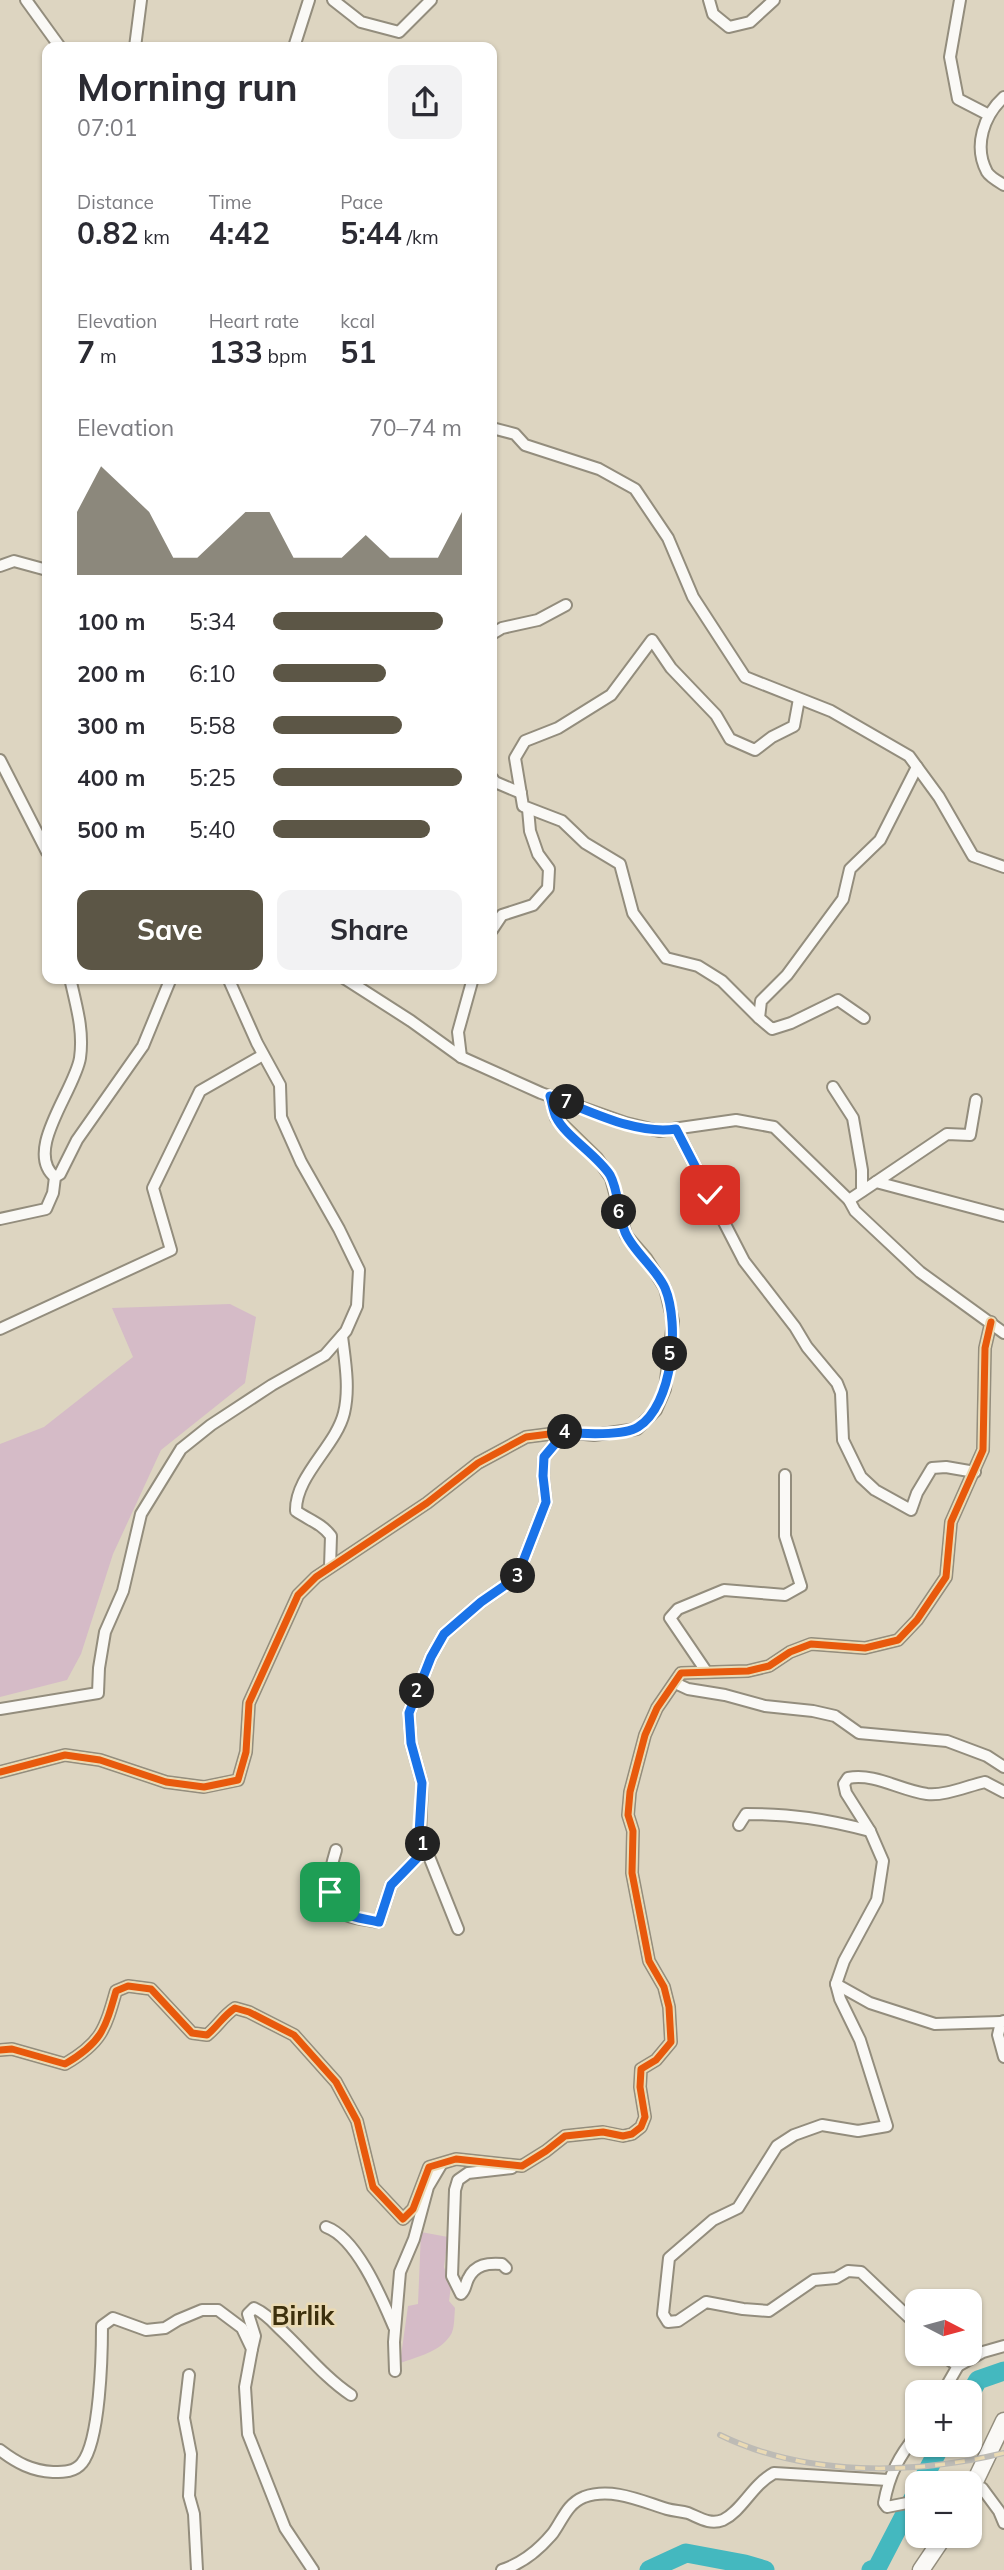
<!DOCTYPE html>
<meta charset="utf-8">
<style>
body{margin:0;font-family:Mulish,sans-serif;background:#f2f2f3;color:#2b2b33;height:100vh;display:flex;flex-direction:column;font-size:26px;white-space:nowrap}
*{box-sizing:border-box;margin:0}
p{font-size:23px;color:#7c7c81}
.icon{flex:none;width:38px;height:38px;fill:none;stroke:currentColor;stroke-width:2;stroke-linecap:round;stroke-linejoin:round}
.map{position:relative;flex:1;overflow:hidden}
.side{position:absolute;left:42px;top:42px;width:455px;height:942px;display:flex;flex-direction:column;background:#fff;border-radius:14px;box-shadow:0 2px 5px #0004}
.side>*{flex:none}
.needle{width:46px;rotate:96deg}
.controls{position:absolute;left:905px;top:2289px;display:grid;gap:14px}
.controls a{display:grid;place-items:center;width:77px;height:77px;border-radius:14px;background:#fff;box-shadow:0 2px 5px #0004;font-size:35px}
.pin{position:absolute;display:grid;place-items:center;width:60px;height:60px;color:#fff;margin:-30px;border-radius:14px;box-shadow:0 4px 10px #0006}
.km{position:absolute;width:35px;height:35px;margin:-18px;border-radius:50%;background:#222;color:#fff;font-size:19px;line-height:35px;text-align:center}
.round{display:grid;place-items:center;flex:none;width:74px;height:74px;border-radius:14px;background:#f2f2f3}
.overview{display:flex;align-items:center;justify-content:space-between;height:119px;padding:0 35px}
h1{font-size:38px;font-weight:700;line-height:52px}
.stats{display:grid;grid-template-columns:repeat(3,1fr);gap:10px;height:119px;padding:7px 35px}
.stats div{display:grid;align-content:center}
.stats b{font-size:30px;font-weight:700}
.stats small{font-size:19px;font-weight:400}
.stats p{font-size:19px}
.chart{height:196px;padding:14px 35px}
.chart p{display:flex;justify-content:space-between}
.chart svg{width:100%;height:126px;margin-top:7px;fill:#5c5646;opacity:.7}
.cta{display:flex;gap:14px;margin-top:auto;padding:14px 35px}
.cta a{flex:1;height:80px;border-radius:14px;background:#5c5646;color:#fff;font-size:28px;font-weight:700;line-height:80px;text-align:center}
.cta a+a{background:#f2f2f3;color:#2b2b33}
ul{padding:0 35px;list-style:none;font-size:23px}
li{display:grid;grid-template-columns:112px 84px 1fr;align-items:center;height:52px}
li i{height:18px;border-radius:9px;background:#5c5646}
.map>svg:first-child{display:block}
.green{fill:#d5bbc7}
.lines{fill:none;stroke-linecap:round;stroke-linejoin:round}
.river{stroke:#44b8bf;stroke-width:19}
.street-casing{stroke:#938d7d;stroke-width:14}
.secondary-casing{stroke:#938d7d;stroke-width:19}
.street{stroke:#faf9f6;stroke-width:10}
.secondary{stroke:#faf9f6;stroke-width:16}
.rail-casing{stroke:#bdbbb5;stroke-width:6}
.rail{stroke:#eadab4;stroke-width:3.5;stroke-dasharray:10;stroke-linecap:butt}
.cycleway-casing{stroke:#eadab4;stroke-width:11}
.cycleway{stroke:#e8590c;stroke-width:7}
.route-casing{stroke:#fff;stroke-width:14}
.route{stroke:#1a73e8;stroke-width:9}
.labels{text-anchor:middle;dominant-baseline:central;stroke-width:5;stroke-linejoin:round;paint-order:stroke}
.district-label{font-size:26px;font-weight:bold;fill:#3c2f0c;stroke:#eadab4}
</style>
<div class="map">
<svg width="1004" height="2570" viewBox="0 0 1004 2570">
<rect width="100%" height="100%" fill="#ddd5c1"/>
<g class="green">
<polygon points="230,1304 256,1317 245,1383 161,1450 113,1554 81,1654 67,1680 0,1697 0,1444 44,1427 133,1357 112,1308"/>
<path d="M 421,2232 L 448,2237 L 444,2267 L 451,2286 L 449,2301 L 455,2308 C 454,2317 455,2329 450,2336 C 439,2352 417,2357 400,2363 L 408,2306 L 418,2304 Z"/>
</g>
<g class="lines">
<g class="river">
<polyline points="970,2394 978,2380 1004,2371"/>
<polyline points="921,2483 941,2445"/>
<polyline points="649,2570 686,2553 745,2564 765,2570"/>
<polyline points="871,2570 877,2568 917,2491"/>
</g>
<g class="street-casing">
<g id="street">
<polyline points="26,0 60,47"/>
<polyline points="333,0 361,22 399,32 431,0"/>
<polyline points="709,0 713,14 729,27 750,22 774,0"/>
<polyline points="960,0 950,57 958,99 989,115"/>
<polyline points="135,47 141,0"/>
<polyline points="294,47 309,0"/>
<path d="M 1004,97 C 984,115 973,146 987,172 C 990,177 999,182 1004,185"/>
<polyline points="492,428 515,434 525,445 599,469 635,489 668,538 693,597 745,677 831,711 909,756 939,797 973,856 1004,867"/>
<polyline points="0,566 14,561 47,570"/>
<polyline points="492,634 502,628 538,620 566,605"/>
<polyline points="0,760 47,852"/>
<polyline points="492,778 495,782 521,793"/>
<polyline points="492,930 502,915 533,905 548,888 549,869 538,854 530,831 528,809"/>
<path d="M 70,978 C 76,1005 84,1030 80,1058 C 75,1090 23,1151 55,1177 L 60,1174 L 77,1140 L 143,1046 L 171,978"/>
<polyline points="344,978 411,1021 461,1057 541,1093 626,1123 659,1131 736,1120 774,1127 849,1200 855,1211 920,1272 1004,1333"/>
<polyline points="759,1018 722,981 698,966 666,958 633,913 620,864 585,843 562,821 523,806 515,758 525,741 558,728 611,695 652,640 671,668 716,715 730,739 755,750 772,737 794,726 799,699"/>
<polyline points="864,1018 838,1000 791,1023 772,1029 759,1018 761,1001 787,975 843,899 850,869 880,840 917,767"/>
<polyline points="461,1057 458,1032 473,978"/>
<polyline points="833,1087 853,1118 862,1170 862,1191"/>
<polyline points="676,1129 744,1261 795,1327 807,1347 837,1383 841,1393 843,1440 861,1477 875,1490 911,1510 917,1493 932,1468 946,1467 975,1472"/>
<polyline points="876,1182 947,1134 970,1135 976,1100"/>
<polyline points="849,1200 876,1182 1004,1216"/>
<polyline points="0,1219 46,1209 53,1193 55,1177"/>
<polyline points="0,1329 171,1250 153,1188 200,1091 263,1055"/>
<path d="M 330,1567 L 331,1536 C 321,1523 309,1520 296,1511 C 295,1476 336,1446 344,1413 C 350,1388 345,1361 342,1336"/>
<polyline points="706,1671 670,1618 678,1609 724,1590 785,1595 801,1586 785,1536 785,1475"/>
<polyline points="675,1683 688,1689 725,1695 765,1706 813,1711 835,1716 859,1733 947,1741 987,1756 1004,1767"/>
<polyline points="0,1709 98,1693 99,1668 105,1632 123,1591 141,1514 181,1449 211,1425 272,1385 325,1355 346,1331 357,1306 359,1270 339,1229 301,1162 281,1117 280,1085 257,1043 228,978"/>
<polyline points="0,1772 65,1755 100,1760 166,1782 204,1787 238,1780 246,1752 249,1703 298,1595 316,1577 427,1503 478,1463 526,1437 565,1432 594,1435 637,1429 656,1410 665,1389 673,1321 665,1288 646,1258 626,1235 611,1178 597,1158 556,1118 550,1096"/>
<path d="M 739,1825 L 746,1814 C 791,1814 826,1819 870,1831"/>
<path d="M 336,1850 C 330,1870 320,1904 346,1915 C 355,1919 369,1920 379,1922 L 391,1885 L 426,1849"/>
<polyline points="458,1929 420,1834 422,1783 411,1743 409,1713 431,1657 444,1634 481,1602 517,1577 546,1502 543,1476 544,1457 565,1432"/>
<polyline points="836,1984 870,2003 935,2024 1001,2022"/>
<polyline points="1004,2021 1001,2022 998,2035 1004,2057"/>
<path d="M 0,2050 L 12,2049 L 65,2064 C 101,2043 105,2030 116,1991 L 128,1986 L 151,1989 L 192,2033 L 207,2035 C 218,2026 223,2016 235,2008 L 249,2012 L 294,2035 L 336,2082 L 357,2121 L 373,2187 L 403,2219 L 413,2209 L 429,2167 L 456,2159 L 522,2166 L 546,2151 L 565,2136 L 603,2132 L 623,2136 L 632,2134 L 641,2127 L 645,2117 L 640,2087 L 641,2069 L 656,2060 L 671,2042 L 669,2007 L 664,1987 L 649,1961 L 632,1873 L 633,1831 L 628,1815 L 630,1792 L 645,1735 L 657,1708 L 681,1673 L 748,1671 L 769,1666 L 790,1652 L 811,1644 L 865,1648 L 898,1640 L 917,1620 L 946,1577 L 951,1522 L 983,1450 L 985,1348 L 991,1322"/>
<path d="M 326,2227 C 357,2238 382,2299 394,2327"/>
<path d="M 506,2268 L 502,2264 C 488,2263 475,2264 468,2279 C 465,2285 466,2289 461,2294 L 452,2276 L 455,2190 L 458,2180 L 468,2173 L 512,2168"/>
<path d="M 917,2325 L 861,2272 L 848,2271 L 836,2278 L 814,2280 L 769,2311 L 743,2309 L 706,2302 L 678,2321 L 668,2322 L 663,2314 L 669,2258 L 713,2220 L 738,2208 L 777,2146 L 794,2135 L 822,2125 L 858,2131 L 887,2126 L 860,2040 L 840,1999 L 836,1984 L 844,1961 L 877,1900 L 883,1861 L 870,1831 L 846,1793 L 844,1784 L 848,1778 C 876,1773 899,1790 927,1794 C 945,1796 967,1786 985,1782 L 1004,1792"/>
<path d="M 252,2349 L 255,2336 L 248,2314 L 254,2308 C 265,2313 271,2320 279,2328 C 303,2350 325,2378 351,2395"/>
<polyline points="941,2354 958,2366"/>
<polyline points="395,2371 394,2342 400,2272 414,2239 428,2187 441,2165"/>
<polyline points="189,2375 184,2418 191,2454 189,2496 194,2514 197,2570"/>
<polyline points="943,2392 958,2366 983,2352 1004,2346"/>
<path d="M 917,2434 C 899,2456 889,2475 884,2503 L 887,2507 L 917,2501"/>
<path d="M 0,2450 C 17,2463 32,2471 53,2472 C 64,2472 75,2472 82,2463 C 100,2441 102,2356 102,2326 L 113,2318 L 146,2330 L 165,2328 L 178,2320 L 202,2310 L 218,2310 L 242,2328 L 252,2349 L 245,2387 L 248,2434 L 285,2528 L 313,2570"/>
<polyline points="970,2488 982,2488 999,2511 1004,2523"/>
<path d="M 502,2570 C 523,2563 539,2550 553,2533 C 563,2519 567,2504 584,2497 C 612,2487 641,2501 667,2509 C 674,2511 681,2511 688,2513 C 700,2518 710,2525 723,2520 C 742,2511 752,2485 774,2473 L 888,2480"/>
</g>
</g>
<g class="secondary-casing">
<g id="secondary">
<polyline points="970,2492 1004,2421"/>
<polyline points="921,2570 944,2536"/>
</g>
</g>
<use href="#street" class="street"/>
<use href="#secondary" class="secondary"/>
<g class="rail-casing">
<path id="rail" d="M 720,2435 C 806,2477 913,2475 1004,2453"/>
</g>
<use href="#rail" class="rail"/>
<g class="cycleway-casing">
<g id="cycleway">
<polyline points="0,1772 65,1755 100,1760 166,1782 204,1787 238,1780 246,1752 249,1703 298,1595 316,1577 427,1503 478,1463 526,1437 565,1432 594,1435 637,1429 656,1410 665,1389 673,1321 665,1288 646,1258 626,1235 611,1178 597,1158 556,1118 550,1096"/>
<path d="M 0,2050 L 12,2049 L 65,2064 C 101,2043 105,2030 116,1991 L 128,1986 L 151,1989 L 192,2033 L 207,2035 C 218,2026 223,2016 235,2008 L 249,2012 L 294,2035 L 336,2082 L 357,2121 L 373,2187 L 403,2219 L 413,2209 L 429,2167 L 456,2159 L 522,2166 L 546,2151 L 565,2136 L 603,2132 L 623,2136 L 632,2134 L 641,2127 L 645,2117 L 640,2087 L 641,2069 L 656,2060 L 671,2042 L 669,2007 L 664,1987 L 649,1961 L 632,1873 L 633,1831 L 628,1815 L 630,1792 L 645,1735 L 657,1708 L 681,1673 L 748,1671 L 769,1666 L 790,1652 L 811,1644 L 865,1648 L 898,1640 L 917,1620 L 946,1577 L 951,1522 L 983,1450 L 985,1348 L 991,1322"/>
</g>
</g>
<use href="#cycleway" class="cycleway"/>
</g>
<g class="lines">
<g class="route-casing">
<path id="route" d="M 330,1892 C 341,1919 353,1916 379,1922 L 391,1885 L 426,1849 L 419,1834 L 422,1783 L 411,1743 L 409,1713 L 431,1657 L 444,1634 L 481,1602 L 517,1577 L 546,1502 L 543,1476 L 544,1457 L 565,1432 C 582,1434 624,1436 638,1427 C 673,1405 680,1324 665,1288 C 656,1268 632,1250 625,1232 C 618,1215 619,1191 610,1175 C 596,1154 566,1137 556,1117 C 553,1111 552,1102 550,1096 C 589,1110 634,1135 676,1129 L 710,1195"/>
</g>
<use href="#route" class="route"/>
</g>
<g class="labels">
<g class="district-label">
<text x="303" y="2315">Birlik</text>
</g>
</g>
</svg>
<div class="controls">
<a><svg class="needle" viewBox="-14 -14 28 28"><path d="M0-13l5 13h-10z" fill="#e53935"/><path d="M0 13l5-13h-10z" fill="#7c7c81"/></svg></a>
<a>+</a>
<a>−</a>
</div>
<div class="pin" style="left:330px;top:1892px;background:#1e9e55"><svg class="icon" aria-label="arrive" viewBox="0 0 24 24"><path d="M6 21V4h12l-3 4 3 4H6"/></svg></div>
<div class="pin" style="left:710px;top:1195px;background:#d93025"><svg class="icon" aria-label="check" viewBox="0 0 24 24"><path d="M5 12l5 5 9-10"/></svg></div>
<b class="km" style="left:423px;top:1844px">1</b>
<b class="km" style="left:417px;top:1691px">2</b>
<b class="km" style="left:518px;top:1576px">3</b>
<b class="km" style="left:565px;top:1432px">4</b>
<b class="km" style="left:670px;top:1354px">5</b>
<b class="km" style="left:619px;top:1212px">6</b>
<b class="km" style="left:567px;top:1102px">7</b>
<section class="side">
<div class="overview"><div><h1>Morning run</h1><p>07:01</p></div><a class="round"><svg class="icon" aria-label="share" viewBox="0 0 24 24"><path d="M12 15V3M7 8l5-5 5 5M5 13v7h14v-7"/></svg></a></div>
<div class="stats">
<div><p>Distance</p><b>0.82<small> km</small></b></div>
<div><p>Time</p><b>4:42</b></div>
<div><p>Pace</p><b>5:44<small> /km</small></b></div>
</div>
<div class="stats">
<div><p>Elevation</p><b>7<small> m</small></b></div>
<div><p>Heart rate</p><b>133<small> bpm</small></b></div>
<div><p>kcal</p><b>51</b></div>
</div>
<div class="chart"><p><span>Elevation</span>70–74 m</p>
<svg viewBox="0 0 160 44" preserveAspectRatio="none"><path d="M0 44V22L10 6L20 14L30 22L40 38L50 38L60 30L70 22L80 22L90 38L100 38L110 38L120 30L130 38L140 38L150 38L160 22V44z"/></svg>
</div>
<ul>
<li><b>100 m</b>5:34<i style="width:90%"></i></li>
<li><b>200 m</b>6:10<i style="width:60%"></i></li>
<li><b>300 m</b>5:58<i style="width:68%"></i></li>
<li><b>400 m</b>5:25<i style="width:100%"></i></li>
<li><b>500 m</b>5:40<i style="width:83%"></i></li>
</ul>
<div class="cta"><a>Save</a><a>Share</a></div>
</section>
</div>
